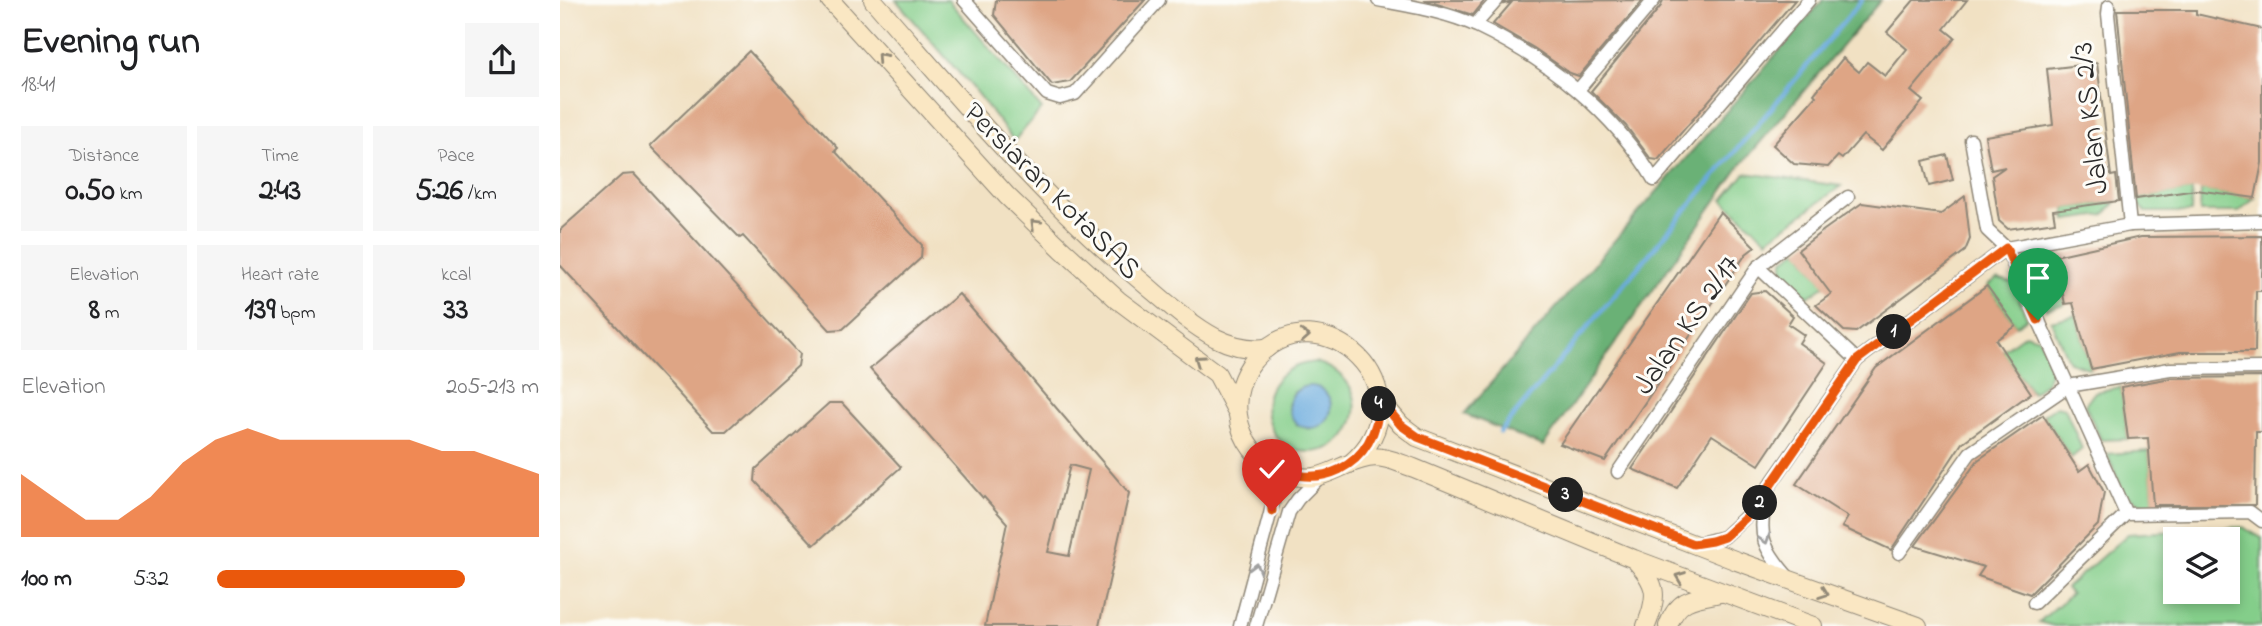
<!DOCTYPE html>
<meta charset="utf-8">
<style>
body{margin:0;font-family:"Indie Flower",sans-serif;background:#f6f6f6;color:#202124;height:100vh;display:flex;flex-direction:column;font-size:26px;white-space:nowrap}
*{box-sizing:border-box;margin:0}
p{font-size:23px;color:#757577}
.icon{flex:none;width:38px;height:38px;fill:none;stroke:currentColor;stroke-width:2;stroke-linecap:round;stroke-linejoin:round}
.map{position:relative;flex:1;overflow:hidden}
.side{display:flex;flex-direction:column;background:#fff;width:560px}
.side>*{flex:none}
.buttons{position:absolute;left:1603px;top:527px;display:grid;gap:14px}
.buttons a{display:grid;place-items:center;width:77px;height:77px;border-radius:0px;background:#fff;box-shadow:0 4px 10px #0003;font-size:35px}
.pin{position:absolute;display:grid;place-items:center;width:60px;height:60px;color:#fff;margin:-72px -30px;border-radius:50% 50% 50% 0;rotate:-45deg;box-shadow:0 0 7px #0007}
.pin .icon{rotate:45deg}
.km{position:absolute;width:35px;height:35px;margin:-18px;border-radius:50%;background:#222;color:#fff;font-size:19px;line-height:35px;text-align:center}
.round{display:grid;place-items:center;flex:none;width:74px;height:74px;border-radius:0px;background:#f6f6f6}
.overview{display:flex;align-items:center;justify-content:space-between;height:119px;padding:0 21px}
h1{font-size:38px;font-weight:700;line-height:52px}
.metrics{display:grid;grid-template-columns:repeat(3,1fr);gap:10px;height:119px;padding:7px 21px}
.metrics div{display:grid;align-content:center;border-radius:0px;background:#f6f6f6;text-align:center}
.metrics b{font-size:30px;font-weight:700}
.metrics small{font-size:19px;font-weight:400}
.metrics p{font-size:19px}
.chart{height:196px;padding:14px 21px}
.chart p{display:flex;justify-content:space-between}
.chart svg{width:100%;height:126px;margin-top:7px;fill:#ea580c;opacity:.7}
ul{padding:0 21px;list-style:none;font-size:23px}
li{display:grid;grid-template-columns:112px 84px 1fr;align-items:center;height:52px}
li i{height:18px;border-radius:9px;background:#ea580c}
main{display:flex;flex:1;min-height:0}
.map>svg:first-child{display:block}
.green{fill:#84ce8a;stroke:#587c5a;stroke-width:2;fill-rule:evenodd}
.forest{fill:#6bb176;stroke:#4b6e50;stroke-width:2}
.water{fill:#6aabde;stroke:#4a6b84;stroke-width:2}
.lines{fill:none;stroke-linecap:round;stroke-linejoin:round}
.stream{stroke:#6aabde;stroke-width:4.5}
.building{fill:#dea585;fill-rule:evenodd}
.street-casing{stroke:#8e8677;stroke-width:15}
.secondary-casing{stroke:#8e8677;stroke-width:20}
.street{stroke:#fff;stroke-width:12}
.secondary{stroke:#fae7c3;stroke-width:18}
.oneway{stroke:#928977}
.oneway2{stroke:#a0a0a0}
.route-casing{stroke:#fff;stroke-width:14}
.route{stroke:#ea580c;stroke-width:9}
.labels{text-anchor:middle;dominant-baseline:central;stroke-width:6;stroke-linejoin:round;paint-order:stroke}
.street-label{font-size:30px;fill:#2b2b2b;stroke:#fdfcf7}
</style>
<main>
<section class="side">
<div class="overview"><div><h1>Evening run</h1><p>18:41</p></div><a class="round"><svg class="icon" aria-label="share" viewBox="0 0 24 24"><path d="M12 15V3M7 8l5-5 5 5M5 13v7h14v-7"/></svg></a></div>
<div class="metrics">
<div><p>Distance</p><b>0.50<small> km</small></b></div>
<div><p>Time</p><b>2:43</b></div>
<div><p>Pace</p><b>5:26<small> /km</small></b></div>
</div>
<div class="metrics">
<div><p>Elevation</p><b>8<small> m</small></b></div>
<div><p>Heart rate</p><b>139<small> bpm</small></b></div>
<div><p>kcal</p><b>33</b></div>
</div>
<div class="chart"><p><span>Elevation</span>205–213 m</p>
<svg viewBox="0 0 160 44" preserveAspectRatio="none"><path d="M0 44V22L10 30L20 38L30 38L40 30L50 18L60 10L70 6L80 10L90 10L100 10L110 10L120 10L130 14L140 14L150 18L160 22V44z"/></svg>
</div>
<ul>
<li><b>100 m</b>5:32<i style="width:77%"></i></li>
</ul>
</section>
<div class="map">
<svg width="1702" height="626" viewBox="0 0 1702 626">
<rect width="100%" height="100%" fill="#fdfcf7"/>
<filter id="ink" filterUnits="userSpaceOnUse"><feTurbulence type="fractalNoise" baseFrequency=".0143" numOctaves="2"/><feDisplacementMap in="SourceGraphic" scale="14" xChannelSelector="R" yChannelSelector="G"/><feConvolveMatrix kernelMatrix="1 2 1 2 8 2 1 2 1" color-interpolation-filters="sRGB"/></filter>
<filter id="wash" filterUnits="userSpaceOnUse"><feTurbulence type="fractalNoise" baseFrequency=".00686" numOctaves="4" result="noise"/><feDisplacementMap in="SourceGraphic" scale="28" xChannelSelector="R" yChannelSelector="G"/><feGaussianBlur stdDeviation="1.57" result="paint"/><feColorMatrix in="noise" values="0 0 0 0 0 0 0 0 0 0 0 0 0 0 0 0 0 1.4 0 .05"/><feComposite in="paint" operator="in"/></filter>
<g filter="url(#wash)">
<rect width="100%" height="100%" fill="#f1e1c3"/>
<g class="green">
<polygon points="336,0 388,0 482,109 454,141 419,96"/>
<polygon points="1185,173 1281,186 1207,240 1163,200"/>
<polygon points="1632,190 1631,212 1586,212 1574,199"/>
<polygon points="1641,190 1695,198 1679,212 1640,212"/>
<polygon points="1556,202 1544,215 1506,220 1505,208"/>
<polygon points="1238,250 1265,285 1248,297 1223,274 1223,260"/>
<polygon points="1495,256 1505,304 1486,309 1470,271 1477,259"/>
<polygon points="1437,279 1452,283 1467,318 1456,326 1427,286"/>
<polygon points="1516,315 1531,369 1509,362 1491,321"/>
<polygon points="1465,334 1479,338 1492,367 1486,383 1472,393 1442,351"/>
<path d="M 755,362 C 784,370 805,395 791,426 C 786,438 775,447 763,450 C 700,466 679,370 755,362 ZM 761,389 C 772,398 774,408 767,420 L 749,429 L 736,424 L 728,405 L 734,392 Z"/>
<polygon points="1561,387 1568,439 1541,440 1525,405 1535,392"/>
<polygon points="1496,406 1505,408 1522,449 1511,458 1483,415"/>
<polygon points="1589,451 1594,509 1591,509 1564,493 1547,454"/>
<path d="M 1682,527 L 1702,538 L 1702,626 L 1494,626 L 1479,622 L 1511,594 L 1506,588 L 1568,534 ZM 1668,539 L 1668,592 L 1615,592 L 1615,539 Z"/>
</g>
<polygon class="forest" points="1263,0 1321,0 1181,165 983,446 904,414"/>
<circle class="water" cx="750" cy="407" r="21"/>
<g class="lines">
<polyline class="stream" points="940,432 1302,0"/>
</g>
<g id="blocks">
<g class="building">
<polygon points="436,0 585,0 510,82 492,85 434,15"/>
<polygon points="864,0 925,0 913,15"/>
<polygon points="946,0 952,1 1083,0 1019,76 1010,73 974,48 933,24 952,2 944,4"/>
<polygon points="1103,0 1235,0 1098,160 1091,159 1066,126 1031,91 1101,6"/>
<polygon points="1354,0 1407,0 1384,29 1395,38 1351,91 1363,101 1322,150 1303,135 1282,159 1278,156 1268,167 1234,164 1213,145 1256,96 1254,94 1283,58 1299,72 1307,62 1325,76 1347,49 1327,32"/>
<polygon points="1557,10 1636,10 1636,14 1702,29 1702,163 1695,198 1636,190 1576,199"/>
<polygon points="189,51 278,148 275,151 362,245 361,258 283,329 270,330 183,236 180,238 90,146"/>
<polygon points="1537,63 1551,176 1556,175 1559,201 1493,210 1495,222 1448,229 1439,221 1432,176 1445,167 1431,170 1425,136 1493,125 1487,69"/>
<polygon points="1387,155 1393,180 1369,186 1363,161"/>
<polygon points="74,174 240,354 238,366 166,431 153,431 0,265 0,230 62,175"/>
<polygon points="1405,196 1410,239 1405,251 1296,332 1284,331 1256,305 1271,294 1238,250 1264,230 1302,203 1381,214"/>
<polygon points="1160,212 1195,247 1186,254 1045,461 1000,444"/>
<polygon points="1702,236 1702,291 1696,291 1695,352 1620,352 1531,369 1513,303 1505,304 1495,256 1581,237"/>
<polygon points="1427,286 1456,326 1436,340 1471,393 1402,443 1331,550 1282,527 1288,517 1236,484 1316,368"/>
<polygon points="1205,291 1233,316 1228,324 1244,335 1239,343 1267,363 1199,465 1152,435 1117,488 1072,469 1191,293"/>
<path d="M 399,294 L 569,493 L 539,626 L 425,626 L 447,523 L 424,497 L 423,498 L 310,369 ZM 510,465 L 529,470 L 509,556 L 488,552 Z"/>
<polygon points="1702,377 1702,432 1696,432 1695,505 1593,505 1588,438 1568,439 1561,387 1611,378"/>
<polygon points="269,403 282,403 341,467 254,545 195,481 196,469"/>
<polygon points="1483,415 1519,471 1529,464 1544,492 1538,525 1534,529 1470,594 1418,576 1424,567 1355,546 1418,460"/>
</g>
</g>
</g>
<g filter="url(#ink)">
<use href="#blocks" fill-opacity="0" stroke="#8e8677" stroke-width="2"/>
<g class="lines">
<g class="street-casing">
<g id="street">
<polyline points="404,0 487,94 500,98 515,94 599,0"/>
<path d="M 818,0 C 850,6 887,12 917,26 C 988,60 1054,112 1094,180 L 1249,0"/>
<polyline points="1549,6 1548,14 1570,225"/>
<polyline points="915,25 937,0"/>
<polyline points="1018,90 1094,0"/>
<polyline points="1411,140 1427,230 1446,248 1566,514"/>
<polyline points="1198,267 1297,360"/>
<polyline points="1058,472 1198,267 1288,197"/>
<path d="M 1207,498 C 1196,535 1204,550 1230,579"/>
<polyline points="1136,544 1164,537 1192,511 1297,360 1446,248 1570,225 1702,221"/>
<polyline points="1339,553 1410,453 1508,386 1610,369 1702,368"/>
<polyline points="1474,603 1566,514 1690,512 1702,521"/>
<polyline points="680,626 713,503 711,488 699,458"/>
<polyline points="696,626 729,512 738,499 761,476"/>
</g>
</g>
<g class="secondary-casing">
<g id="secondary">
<polyline points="270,0 447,196 502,249 558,300 657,374 676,410"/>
<path d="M 313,0 C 398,97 480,197 580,280 C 604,300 628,323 656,338 C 672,346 689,350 707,348"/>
<polyline points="819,399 841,425 857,437 1177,561 1358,626"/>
<path d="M 790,464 C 874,393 760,284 694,360 C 682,375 675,395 678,415 C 681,440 698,462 721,472 C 761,488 773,465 808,458 C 823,455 839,463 854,468 L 1074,559 L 1253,626"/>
<path d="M 1075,560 C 1098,585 1098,596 1086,626"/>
<path d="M 1108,626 C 1118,598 1134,598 1161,593"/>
</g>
</g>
<use href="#street" class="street"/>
<use href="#secondary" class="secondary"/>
</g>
<defs><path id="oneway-chevron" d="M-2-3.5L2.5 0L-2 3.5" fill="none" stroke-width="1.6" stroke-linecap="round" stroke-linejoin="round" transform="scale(1.75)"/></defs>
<g class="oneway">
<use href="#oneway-chevron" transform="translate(321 57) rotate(-132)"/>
<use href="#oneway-chevron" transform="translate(475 224) rotate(-136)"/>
<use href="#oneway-chevron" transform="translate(745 336) rotate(-3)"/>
<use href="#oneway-chevron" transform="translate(639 360) rotate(-145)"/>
<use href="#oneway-chevron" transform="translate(1120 577) rotate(-159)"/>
<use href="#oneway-chevron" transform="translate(1264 593) rotate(20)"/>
</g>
<g class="oneway2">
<use href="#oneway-chevron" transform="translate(1205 539) rotate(72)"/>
<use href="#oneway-chevron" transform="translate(696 568) rotate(-75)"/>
</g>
</g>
<g class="lines" filter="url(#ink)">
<g class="route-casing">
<path id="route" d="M 712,511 L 711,488 L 699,457 C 752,500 820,467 819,399 L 841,425 L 858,437 L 1133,544 L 1152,541 L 1164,537 L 1192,512 L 1297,360 L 1446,248 L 1478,320"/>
</g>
<use href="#route" class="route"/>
</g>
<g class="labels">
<g class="street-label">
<text transform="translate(1532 118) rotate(-96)">Jalan KS 2/3</text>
<text transform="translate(491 192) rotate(45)">Persiaran KotaSAS</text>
<text transform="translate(1128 326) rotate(-55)">Jalan KS 2/17</text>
</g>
</g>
</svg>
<div class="buttons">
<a><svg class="icon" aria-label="layers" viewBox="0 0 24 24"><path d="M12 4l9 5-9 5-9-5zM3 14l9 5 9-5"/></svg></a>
</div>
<div class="pin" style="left:1478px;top:320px;background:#1e9e55"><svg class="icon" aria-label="arrive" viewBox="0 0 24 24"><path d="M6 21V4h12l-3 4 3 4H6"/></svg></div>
<div class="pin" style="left:712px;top:511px;background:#d93025"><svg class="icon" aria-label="check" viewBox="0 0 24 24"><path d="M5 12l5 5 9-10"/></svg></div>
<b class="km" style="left:1334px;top:332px">1</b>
<b class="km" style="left:1200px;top:503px">2</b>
<b class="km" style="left:1006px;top:495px">3</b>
<b class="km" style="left:819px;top:404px">4</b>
</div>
</main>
